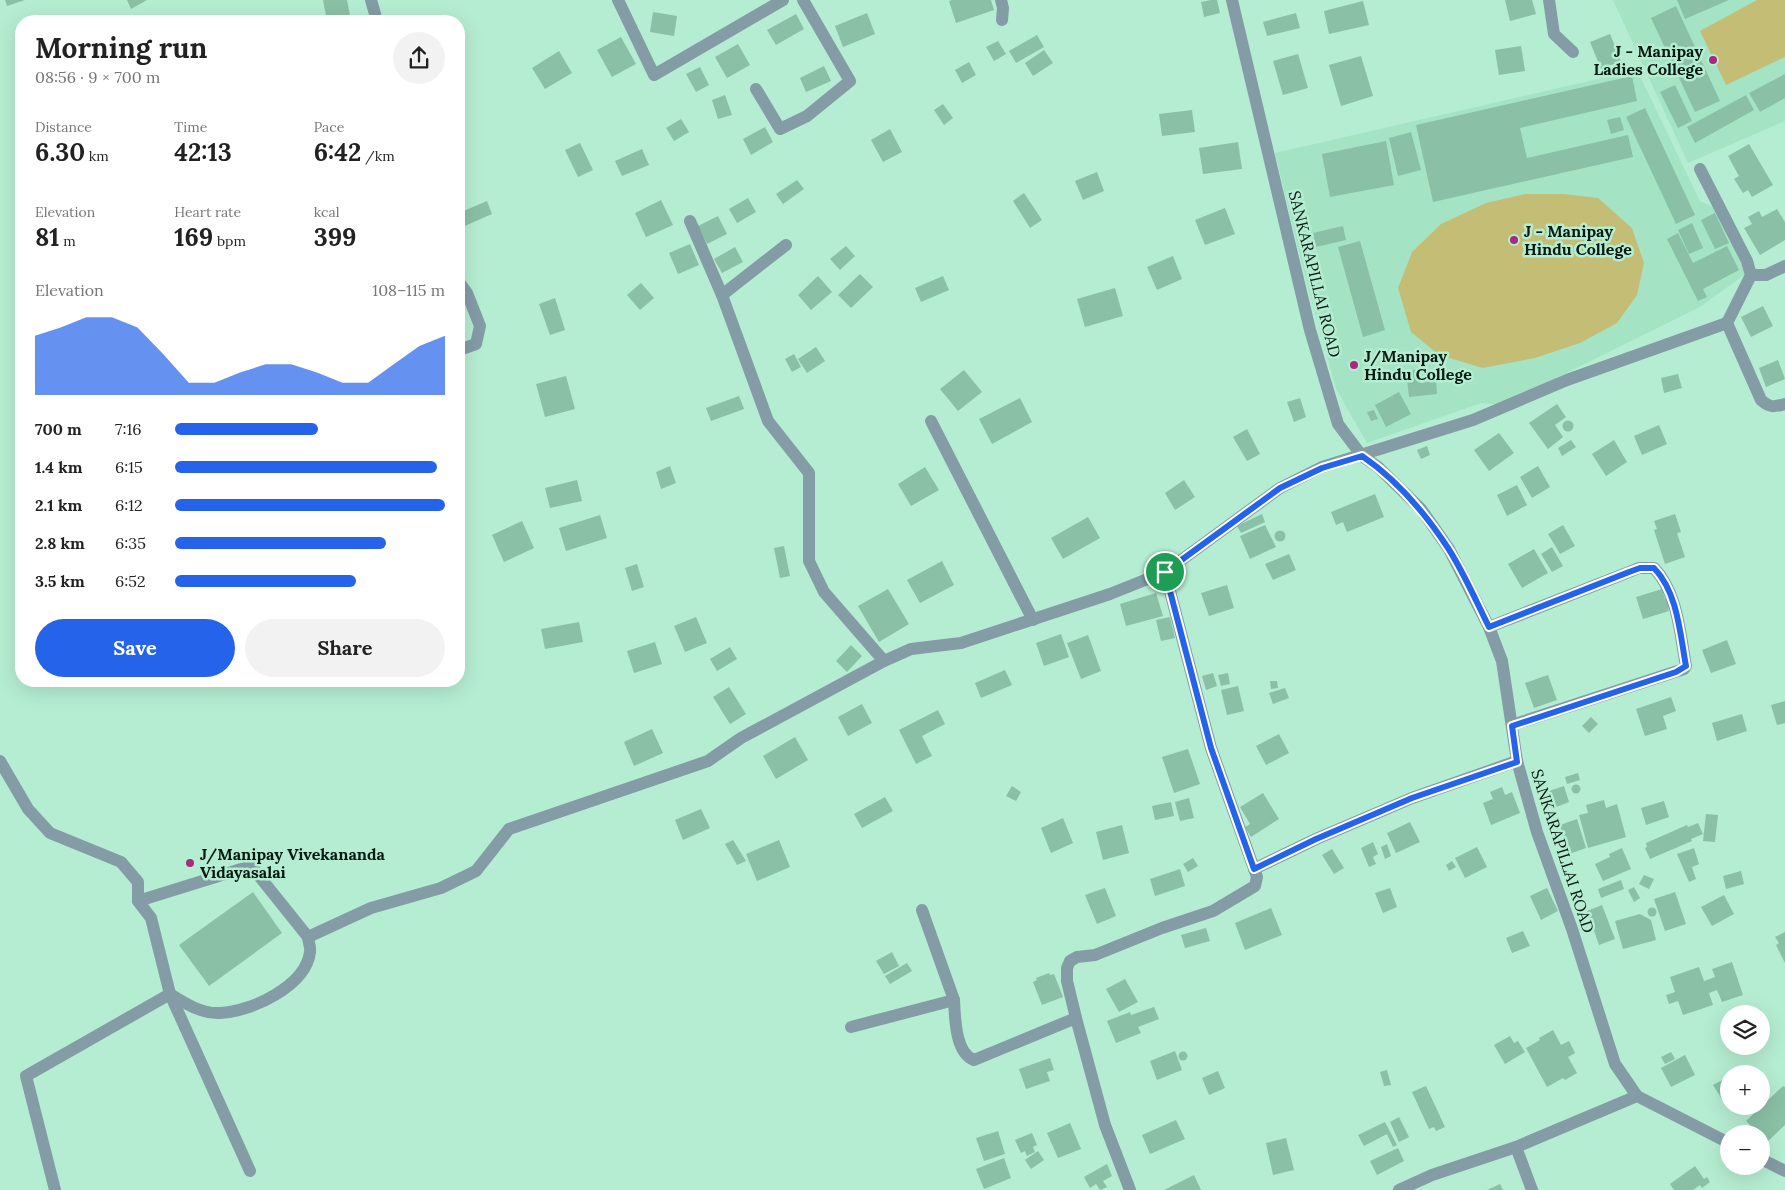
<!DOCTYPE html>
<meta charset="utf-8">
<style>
body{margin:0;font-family:Lora,serif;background:#f2f2f2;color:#222;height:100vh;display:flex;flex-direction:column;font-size:19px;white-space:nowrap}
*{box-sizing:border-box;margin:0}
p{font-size:16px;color:#767676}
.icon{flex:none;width:28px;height:28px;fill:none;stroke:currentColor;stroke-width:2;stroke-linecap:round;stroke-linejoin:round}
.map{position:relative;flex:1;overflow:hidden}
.panel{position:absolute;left:15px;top:15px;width:450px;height:672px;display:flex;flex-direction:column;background:#fff;border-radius:20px;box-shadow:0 5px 20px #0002}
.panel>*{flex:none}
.buttons{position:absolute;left:1720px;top:1005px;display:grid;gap:10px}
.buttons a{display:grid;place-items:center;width:50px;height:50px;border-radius:50%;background:#fff;box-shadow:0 5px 20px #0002;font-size:25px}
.pin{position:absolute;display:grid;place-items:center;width:42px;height:42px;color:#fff;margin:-21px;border:2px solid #fff;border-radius:50%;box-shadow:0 1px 5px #0007}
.round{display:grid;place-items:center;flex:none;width:52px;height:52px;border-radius:26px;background:#f2f2f2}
.headline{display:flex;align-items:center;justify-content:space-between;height:85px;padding:0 20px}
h1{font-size:28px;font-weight:700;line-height:38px}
.stats{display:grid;grid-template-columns:repeat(3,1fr);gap:8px;height:85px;padding:5px 20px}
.stats div{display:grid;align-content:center}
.stats b{font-size:25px;font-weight:700}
.stats small{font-size:14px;font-weight:400}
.stats p{font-size:14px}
.chart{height:140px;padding:10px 20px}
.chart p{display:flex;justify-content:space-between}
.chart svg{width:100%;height:90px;margin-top:5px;fill:#2563eb;opacity:.7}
.cta{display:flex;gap:10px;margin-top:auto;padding:10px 20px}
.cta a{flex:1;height:58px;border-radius:30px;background:#2563eb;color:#fff;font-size:20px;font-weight:700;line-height:58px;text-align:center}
.cta a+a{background:#f2f2f2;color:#222}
ul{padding:0 20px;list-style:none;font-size:16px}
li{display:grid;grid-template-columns:80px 60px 1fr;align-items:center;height:38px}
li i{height:12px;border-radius:6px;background:#2563eb}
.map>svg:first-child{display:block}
.built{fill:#a4e4c5}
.green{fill:#c4bd76}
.building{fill:#89c0a6}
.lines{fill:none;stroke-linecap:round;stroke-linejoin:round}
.minor{stroke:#849ca6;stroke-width:12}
.route-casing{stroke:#fff;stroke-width:10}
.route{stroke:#2563eb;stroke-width:6}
.poi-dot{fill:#a62b7f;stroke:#b5edd2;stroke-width:2}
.labels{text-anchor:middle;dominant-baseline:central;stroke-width:5;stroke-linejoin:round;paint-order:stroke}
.poi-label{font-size:16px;font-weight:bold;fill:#03180f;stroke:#b5edd2;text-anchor:start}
.street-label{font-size:16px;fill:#03180f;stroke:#b5edd2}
</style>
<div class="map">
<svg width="1785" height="1190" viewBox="0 0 1785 1190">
<rect width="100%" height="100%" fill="#b5edd2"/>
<g class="built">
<polygon points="1613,0 1785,0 1785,121 1688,163"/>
<polygon points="1637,70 1700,201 1716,208 1747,273 1700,307 1502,405 1481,403 1367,443 1336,389 1305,276 1275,153"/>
</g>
<g class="green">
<polygon points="1757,0 1785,0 1785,57 1726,85 1700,31"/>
<polygon points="1525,194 1564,194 1598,198 1632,228 1644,263 1637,295 1617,323 1580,343 1535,358 1483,368 1439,355 1411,332 1398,288 1412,252 1441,224 1486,203"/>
</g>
<g class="building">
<polygon points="5,0 25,0 7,6"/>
<polygon points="127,0 147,0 131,9"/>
<polygon points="323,0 347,0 351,21 327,21"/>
<polygon points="952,0 991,0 994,10 956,23 949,1"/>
<polygon points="1211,0 1217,0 1220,13 1204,17 1201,2"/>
<polygon points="1505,0 1532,0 1536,14 1510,21"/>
<polygon points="1677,0 1729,0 1685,19"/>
<polygon points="1363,1 1369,25 1329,34 1324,11"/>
<polygon points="1676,6 1720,101 1695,112 1651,18"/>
<polygon points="653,12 677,16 674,36 650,32"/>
<polygon points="867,13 875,34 843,47 835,26"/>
<polygon points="1296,13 1300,28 1267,36 1263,22"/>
<polygon points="796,14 804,29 776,45 767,30"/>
<polygon points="1610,34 1621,61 1601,69 1590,42"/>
<polygon points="1037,35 1044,47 1016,63 1009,51"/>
<polygon points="621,37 636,64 612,77 597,50"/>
<polygon points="998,41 1006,54 994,61 986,47"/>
<polygon points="738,44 750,65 727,78 715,57"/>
<polygon points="1521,46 1525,71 1499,75 1495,50"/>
<polygon points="1044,50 1053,63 1033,76 1025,63"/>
<polygon points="559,51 572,73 545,89 532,68"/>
<polygon points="1298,54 1308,88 1283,95 1273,61"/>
<polygon points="1361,56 1373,96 1341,106 1329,65"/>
<polygon points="969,62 976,75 962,83 955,70"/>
<polygon points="824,66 831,81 806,92 800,78"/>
<polygon points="700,67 709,85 696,92 686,74"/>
<polygon points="1785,74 1785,98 1760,112 1749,93"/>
<polygon points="1632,76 1637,101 1520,128 1527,158 1628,135 1633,157 1433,202 1416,125"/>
<polygon points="1675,85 1692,121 1678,128 1660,92"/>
<polygon points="725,95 732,115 718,119 712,100"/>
<polygon points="1746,95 1754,110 1695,143 1687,127"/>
<polygon points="943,104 953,118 944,125 934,110"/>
<polygon points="1645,108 1695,215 1676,224 1626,117"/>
<polygon points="1192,110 1195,132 1162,136 1159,114"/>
<polygon points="1620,117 1624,130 1611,134 1607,120"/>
<polygon points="681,119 689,132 674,141 666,128"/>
<polygon points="765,127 773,142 751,155 743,139"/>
<polygon points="890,129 902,152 883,162 871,140"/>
<polygon points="1411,132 1421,170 1398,176 1389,138"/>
<polygon points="1386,141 1394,185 1330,197 1322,154"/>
<polygon points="1238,142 1242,169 1203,174 1199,148"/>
<polygon points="580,143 593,170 578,177 565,150"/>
<polygon points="1749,144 1773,185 1752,197 1748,190 1743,193 1734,179 1739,176 1728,156"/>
<polygon points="642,149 649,165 622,176 615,161"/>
<polygon points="1097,172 1104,191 1083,200 1075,181"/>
<polygon points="797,180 804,189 783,204 776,194"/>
<polygon points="1024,193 1042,220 1030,228 1013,201"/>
<polygon points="748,198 756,212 737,223 729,209"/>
<polygon points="661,200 673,225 646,237 635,213"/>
<polygon points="487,201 492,214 460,228 459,213"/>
<polygon points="1225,208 1235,234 1205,245 1195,220"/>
<polygon points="1777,209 1785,222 1785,240 1760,255 1744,228 1752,224 1748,217 1759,211 1762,217"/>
<polygon points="1715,213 1729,243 1715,249 1701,220"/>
<polygon points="718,216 727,234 707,244 698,226"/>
<polygon points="1692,223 1703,248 1689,254 1678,230"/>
<polygon points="1343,226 1346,240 1316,247 1313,233"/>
<polygon points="1678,233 1693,263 1727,246 1739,270 1703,289 1707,297 1698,301 1667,239"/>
<polygon points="1360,241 1385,330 1363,337 1338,247"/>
<polygon points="690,244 699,265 678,274 669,253"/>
<polygon points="846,246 855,256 840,270 830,259"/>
<polygon points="735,247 743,262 722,273 714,259"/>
<polygon points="1173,256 1182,279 1157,290 1147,267"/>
<polygon points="860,274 873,287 851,308 838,295"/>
<polygon points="818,276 832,292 811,310 798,295"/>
<polygon points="943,276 949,290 921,302 915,288"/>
<polygon points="641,283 654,298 640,310 627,295"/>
<polygon points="1115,288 1123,316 1085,327 1077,299"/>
<polygon points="555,298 565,330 550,335 539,304"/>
<polygon points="1763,306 1773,326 1751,337 1741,317"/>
<polygon points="816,347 825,361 807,373 798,359"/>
<polygon points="794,354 801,367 792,372 785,359"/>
<polygon points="1778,360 1785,379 1766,387 1759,368"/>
<polygon points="1419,369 1420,383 1436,381 1437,394 1409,397 1406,371"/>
<polygon points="964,370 982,392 958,411 940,389"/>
<polygon points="1678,374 1682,388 1664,393 1661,378"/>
<polygon points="566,376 575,409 545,417 536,384"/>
<polygon points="1399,392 1411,414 1386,427 1375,405"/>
<polygon points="739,396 744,409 711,421 706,408"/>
<polygon points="1020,398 1032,422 992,444 979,419"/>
<polygon points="1300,398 1306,417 1294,422 1287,402"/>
<polygon points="1557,404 1566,417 1555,425 1563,437 1548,449 1529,423"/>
<polygon points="1374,410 1378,419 1371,421 1367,412"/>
<circle cx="1568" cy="426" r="5.5"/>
<polygon points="1659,425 1667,444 1642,455 1634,436"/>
<polygon points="1247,429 1260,454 1247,461 1233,437"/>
<polygon points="1499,433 1514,453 1489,471 1474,450"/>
<polygon points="1571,440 1576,447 1562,456 1558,448"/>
<polygon points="1614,440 1627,462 1606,476 1592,454"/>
<polygon points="1427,446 1430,455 1421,459 1417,450"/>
<polygon points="670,466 676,483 661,489 656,472"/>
<polygon points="1538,466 1550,487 1532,498 1520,477"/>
<polygon points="925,467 939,490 911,506 898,484"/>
<polygon points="577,480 582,501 550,508 545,488"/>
<polygon points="1184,480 1195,497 1175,510 1165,493"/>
<polygon points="1517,485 1527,505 1507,516 1497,495"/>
<polygon points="1375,494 1384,517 1347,532 1343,522 1336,525 1331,512"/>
<polygon points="1262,514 1265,522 1241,533 1237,526"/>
<polygon points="1675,514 1681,532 1677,533 1685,557 1665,564 1654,530 1657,529 1654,521"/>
<polygon points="600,515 607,538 566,551 559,528"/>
<polygon points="1088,517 1100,538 1063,559 1051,538"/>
<polygon points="522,521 534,548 504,562 492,535"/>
<polygon points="1265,525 1276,547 1250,559 1240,536"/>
<polygon points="1563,525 1575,546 1560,554 1548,534"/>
<circle cx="1280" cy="536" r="5.5"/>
<polygon points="784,546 790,576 780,578 774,548"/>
<polygon points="1552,547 1563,566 1552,572 1541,554"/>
<polygon points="1534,549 1548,573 1522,588 1508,564"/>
<polygon points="1289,554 1296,570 1273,580 1265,564"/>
<polygon points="942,561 954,585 920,603 907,580"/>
<polygon points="637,564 644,587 632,591 625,568"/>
<polygon points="1227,585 1234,608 1209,616 1201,593"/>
<polygon points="888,589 909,624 879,642 858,606"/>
<polygon points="1662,589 1665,599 1668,597 1671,608 1668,609 1669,611 1643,619 1636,597"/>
<polygon points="1156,593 1163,616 1126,626 1120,604"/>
<polygon points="696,617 707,643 685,652 674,626"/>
<polygon points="1170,617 1175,638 1161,641 1156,620"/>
<polygon points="579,622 583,642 545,649 541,629"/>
<polygon points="1061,634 1069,657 1044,666 1036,643"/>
<polygon points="1088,635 1101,671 1081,679 1067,643"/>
<polygon points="1727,640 1736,664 1711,673 1702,650"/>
<polygon points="655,642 662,664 634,673 627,651"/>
<polygon points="851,645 862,656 847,672 836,661"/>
<polygon points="730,647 737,659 717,671 710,659"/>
<polygon points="1005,670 1012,685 981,698 975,683"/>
<polygon points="1213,673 1217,686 1206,690 1202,676"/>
<polygon points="1228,673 1230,684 1221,686 1218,675"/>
<polygon points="1548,675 1557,700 1534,708 1525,683"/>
<polygon points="1270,681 1277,681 1278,688 1271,689"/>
<polygon points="1238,686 1244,711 1227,715 1221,690"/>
<polygon points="729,687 746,714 730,724 713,697"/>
<polygon points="1285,688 1289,698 1273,704 1269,693"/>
<polygon points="1671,697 1676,711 1663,716 1667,729 1645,736 1636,709"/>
<polygon points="1785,701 1785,723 1777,725 1771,705"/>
<polygon points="862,704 872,723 848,736 838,717"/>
<polygon points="938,710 945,724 922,736 932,756 916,764 899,730"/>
<polygon points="1742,714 1747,731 1717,741 1712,723"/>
<polygon points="1591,717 1598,724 1589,733 1582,726"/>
<polygon points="652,729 663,753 634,766 624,742"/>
<polygon points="1279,734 1289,753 1266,765 1256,746"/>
<polygon points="795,737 808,760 776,779 763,756"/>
<polygon points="1188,749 1200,784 1174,793 1162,757"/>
<polygon points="1578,773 1580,780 1567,784 1565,777"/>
<circle cx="1576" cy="789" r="4.5"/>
<polygon points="1012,786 1021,792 1016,801 1006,796"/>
<polygon points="1564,786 1569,802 1554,808 1549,791"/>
<polygon points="1502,787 1505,795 1512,792 1520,813 1491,825 1483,803 1493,799 1490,792"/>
<polygon points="1263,793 1279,819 1251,837 1245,827 1250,824 1240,807"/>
<polygon points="885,797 893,811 862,828 854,814"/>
<polygon points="1189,798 1194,818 1180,821 1175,802"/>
<polygon points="1604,800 1606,808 1617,804 1626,837 1588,848 1579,815 1588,813 1586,805"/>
<polygon points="1664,801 1669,817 1646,825 1641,808"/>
<polygon points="1171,802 1174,816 1155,820 1152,806"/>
<polygon points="701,809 710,828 683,840 675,820"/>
<polygon points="1706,814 1718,815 1715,842 1703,841"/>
<polygon points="1063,818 1073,843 1051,853 1041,828"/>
<polygon points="1577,819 1586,848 1569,854 1560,825"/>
<polygon points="1410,822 1420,842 1396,853 1387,833"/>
<polygon points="1698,823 1703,834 1691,839 1692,841 1650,859 1645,848 1647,847 1646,843 1687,825 1688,827"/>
<polygon points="1122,825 1129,853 1103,860 1096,832"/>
<polygon points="733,840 746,861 737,865 725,844"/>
<polygon points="779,840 790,867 757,881 746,854"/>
<polygon points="1373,842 1378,854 1373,857 1376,864 1369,867 1361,848"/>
<polygon points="1387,844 1391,856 1385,859 1381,847"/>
<polygon points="1477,847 1487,867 1465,878 1455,858"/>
<polygon points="1622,848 1631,869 1603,881 1595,864 1610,857 1609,854"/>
<polygon points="1694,848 1699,864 1692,867 1696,879 1689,882 1677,854"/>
<polygon points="1332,849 1344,868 1334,874 1322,855"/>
<polygon points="1193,858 1198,866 1188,872 1183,864"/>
<polygon points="1452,861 1456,867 1449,871 1446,865"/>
<polygon points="1180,869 1185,886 1155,896 1150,879"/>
<polygon points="1741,871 1744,884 1726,889 1723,876"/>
<polygon points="1644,875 1654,879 1649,889 1639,884"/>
<polygon points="1621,880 1624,889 1601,898 1598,889"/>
<polygon points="1634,887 1640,898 1634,902 1628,890"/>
<polygon points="1105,888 1116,916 1097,924 1085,895"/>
<polygon points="1390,888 1397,907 1383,913 1375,893"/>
<polygon points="1547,888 1558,911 1541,920 1530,896"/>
<polygon points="253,892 282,933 209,986 179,945"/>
<polygon points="1675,892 1686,924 1665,931 1654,899"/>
<polygon points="1724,895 1734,914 1712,926 1701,907"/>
<polygon points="1602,905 1615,939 1599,945 1587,911"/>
<circle cx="1652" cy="912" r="4.5"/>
<polygon points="1271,908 1282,935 1245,950 1235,923"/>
<polygon points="1640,914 1651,920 1656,940 1623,949 1615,921"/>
<polygon points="1206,928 1210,941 1185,948 1181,935"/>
<polygon points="1523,931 1530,946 1512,953 1506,938"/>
<polygon points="1785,932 1785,963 1776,945 1779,943 1775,937"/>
<polygon points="892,952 899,966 884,974 876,961"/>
<polygon points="1732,962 1743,995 1722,1002 1717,990 1709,993 1713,1005 1683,1015 1678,1001 1669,1004 1666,995 1675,992 1670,977 1699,967 1704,981 1715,977 1712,969"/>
<polygon points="907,963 912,971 890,984 885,976"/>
<polygon points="1049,973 1050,975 1054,974 1063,997 1042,1005 1033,982 1037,980 1036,978"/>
<polygon points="1125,979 1138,1002 1119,1012 1106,989"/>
<polygon points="1154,1007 1159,1019 1138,1027 1141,1033 1116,1043 1107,1021 1130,1012 1131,1015"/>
<polygon points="1553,1030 1561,1045 1569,1041 1575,1053 1568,1057 1577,1073 1565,1080 1563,1078 1547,1087 1526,1048 1540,1040 1539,1038"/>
<polygon points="1510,1036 1514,1043 1518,1041 1525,1052 1505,1064 1494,1045"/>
<polygon points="1175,1051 1182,1070 1157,1080 1150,1061"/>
<circle cx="1183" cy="1056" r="4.5"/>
<polygon points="1671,1052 1675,1059 1665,1064 1661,1057"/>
<polygon points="1685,1055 1695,1075 1671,1087 1661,1068"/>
<polygon points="1050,1058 1054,1070 1047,1072 1050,1081 1026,1089 1019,1069"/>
<polygon points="1387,1070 1391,1085 1384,1086 1380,1072"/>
<polygon points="1218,1071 1225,1088 1209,1095 1202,1078"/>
<polygon points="1726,1078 1729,1082 1729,1097 1723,1101 1713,1085"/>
<polygon points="1426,1086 1445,1127 1436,1131 1434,1127 1429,1129 1412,1092"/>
<polygon points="1783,1086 1785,1087 1785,1125 1767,1142 1761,1136 1761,1134 1759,1134 1746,1121"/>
<polygon points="1399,1117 1409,1137 1399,1142 1390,1122"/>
<polygon points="1176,1120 1185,1139 1150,1154 1142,1135"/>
<polygon points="1385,1122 1397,1145 1393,1147 1387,1134 1364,1146 1358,1135"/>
<polygon points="1070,1123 1081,1149 1058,1158 1047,1133"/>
<polygon points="998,1131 1005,1154 984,1161 976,1138"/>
<polygon points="1032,1133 1037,1145 1033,1147 1035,1152 1027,1156 1025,1151 1021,1153 1015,1140"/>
<polygon points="1286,1138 1294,1170 1273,1175 1266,1143"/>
<polygon points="1398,1148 1404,1161 1377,1175 1370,1161"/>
<polygon points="1038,1151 1044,1160 1031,1169 1025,1160"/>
<polygon points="1004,1158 1011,1178 984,1189 976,1169"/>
<polygon points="1107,1164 1112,1176 1103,1181 1107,1187 1100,1190 1096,1184 1090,1188 1084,1177"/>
<polygon points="1695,1166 1704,1179 1707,1177 1710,1182 1702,1188 1700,1185 1693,1190 1674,1190 1670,1184"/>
<polygon points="1194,1175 1201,1190 1164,1190"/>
<polygon points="1500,1184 1503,1190 1487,1190"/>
</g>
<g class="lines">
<g class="minor">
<polyline points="371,0 377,21"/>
<polyline points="618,0 654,75 783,0"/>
<polyline points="1001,0 1003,8 1002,20"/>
<polyline points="1232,0 1310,330 1338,424 1362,456 1378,467 1421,509 1449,549 1489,627 1502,661 1517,761 1537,832 1572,929 1615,1064 1637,1096 1729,1143"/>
<polyline points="1549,0 1554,34 1573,52"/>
<polyline points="756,89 780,129 807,116 850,81 803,0"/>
<path d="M 1700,169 L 1747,261 L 1751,275 L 1727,323 L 1761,400 C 1770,408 1774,407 1785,404"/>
<polyline points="690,221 722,295 768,421 809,473 809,561 824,592 884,661"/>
<polyline points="1751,275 1766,275 1785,266"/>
<polyline points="459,282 467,293 480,326 476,344 459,350"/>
<polyline points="722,295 786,245"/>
<polyline points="931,421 1033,620"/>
<path d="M 1489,627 L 1629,572 L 1639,568 L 1654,568 C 1678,593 1680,634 1686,666 L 1684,669 L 1512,725"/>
<polyline points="0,761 28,809 50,833 121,862 138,882 138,901"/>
<polyline points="1254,869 1316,839 1412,798 1517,761"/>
<polyline points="922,910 954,1000"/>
<polyline points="170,994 250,1171"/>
<path d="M 170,994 C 186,1004 202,1014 220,1013 C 251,1012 306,986 310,952 C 311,947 308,941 308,937"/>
<path d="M 851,1027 L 954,1000 C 955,1017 955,1053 974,1060 L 1076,1018"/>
<polyline points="1516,1147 1532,1190"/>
<polyline points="1761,1159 1785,1171"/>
<polyline points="55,1190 26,1076 170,994 151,918 138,901 251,866 308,937 371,908 441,888 476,871 509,829 708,761 741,738 884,661 911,649 961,643 1110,594 1165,572 1280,488 1322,467 1473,420 1567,380 1727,323"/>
<polyline points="1130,1190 1105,1125 1076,1018 1067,981 1067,968 1070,961 1077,957 1095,955 1162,928 1213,911 1255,886 1257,877 1211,748 1165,572"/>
<polyline points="1399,1190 1432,1175 1516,1147 1637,1096"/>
</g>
</g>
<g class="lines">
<g class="route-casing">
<path id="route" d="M 1362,456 C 1396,479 1425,513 1448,548 C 1464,573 1476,601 1489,627 L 1629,572 L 1640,568 L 1654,568 C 1678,593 1680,634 1686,666 L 1676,672 L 1512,726 L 1517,762 L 1412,798 L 1316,839 L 1254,869 L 1211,748 L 1165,572 L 1280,488 L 1322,468 Z"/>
</g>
<use href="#route" class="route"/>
</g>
<g class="poi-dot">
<circle cx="1713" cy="60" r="5"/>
<circle cx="1514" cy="240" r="5"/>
<circle cx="1354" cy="365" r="5"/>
<circle cx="190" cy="863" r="5"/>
</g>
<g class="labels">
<g class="poi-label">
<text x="1703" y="51" text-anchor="end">J - Manipay<tspan x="1703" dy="18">Ladies College</tspan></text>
<text x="1524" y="231">J - Manipay<tspan x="1524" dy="18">Hindu College</tspan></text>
<text x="1364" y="356">J/Manipay<tspan x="1364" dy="18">Hindu College</tspan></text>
<text x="200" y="854">J/Manipay Vivekananda<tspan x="200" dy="18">Vidayasalai</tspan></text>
</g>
<g class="street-label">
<text transform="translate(1315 274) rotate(76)">SANKARAPILLAI ROAD</text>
<text transform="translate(1563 851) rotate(72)">SANKARAPILLAI ROAD</text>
</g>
</g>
</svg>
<div class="buttons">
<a><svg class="icon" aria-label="layers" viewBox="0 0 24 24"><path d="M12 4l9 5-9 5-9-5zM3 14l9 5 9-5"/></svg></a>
<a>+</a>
<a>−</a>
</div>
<div class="pin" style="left:1165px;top:572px;background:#1e9e55"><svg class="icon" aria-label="arrive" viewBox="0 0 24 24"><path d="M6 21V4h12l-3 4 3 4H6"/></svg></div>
<section class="panel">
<div class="headline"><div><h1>Morning run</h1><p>08:56 · 9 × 700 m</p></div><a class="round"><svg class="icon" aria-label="share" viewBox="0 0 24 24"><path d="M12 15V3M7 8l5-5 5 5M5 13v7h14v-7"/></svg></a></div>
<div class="stats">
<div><p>Distance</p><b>6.30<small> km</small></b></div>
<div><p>Time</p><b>42:13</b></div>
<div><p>Pace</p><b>6:42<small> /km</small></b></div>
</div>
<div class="stats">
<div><p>Elevation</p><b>81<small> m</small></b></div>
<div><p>Heart rate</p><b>169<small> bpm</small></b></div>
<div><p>kcal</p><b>399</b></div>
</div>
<div class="chart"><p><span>Elevation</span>108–115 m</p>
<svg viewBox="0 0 160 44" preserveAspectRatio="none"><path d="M0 44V15L10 11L20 6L30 6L40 11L50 24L60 38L70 38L80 33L90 29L100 29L110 33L120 38L130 38L140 29L150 20L160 15V44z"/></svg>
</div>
<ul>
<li><b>700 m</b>7:16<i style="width:53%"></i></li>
<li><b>1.4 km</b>6:15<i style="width:97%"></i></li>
<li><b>2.1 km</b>6:12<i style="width:100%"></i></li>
<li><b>2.8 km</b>6:35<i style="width:78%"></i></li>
<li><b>3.5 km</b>6:52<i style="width:67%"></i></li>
</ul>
<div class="cta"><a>Save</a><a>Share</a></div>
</section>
</div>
